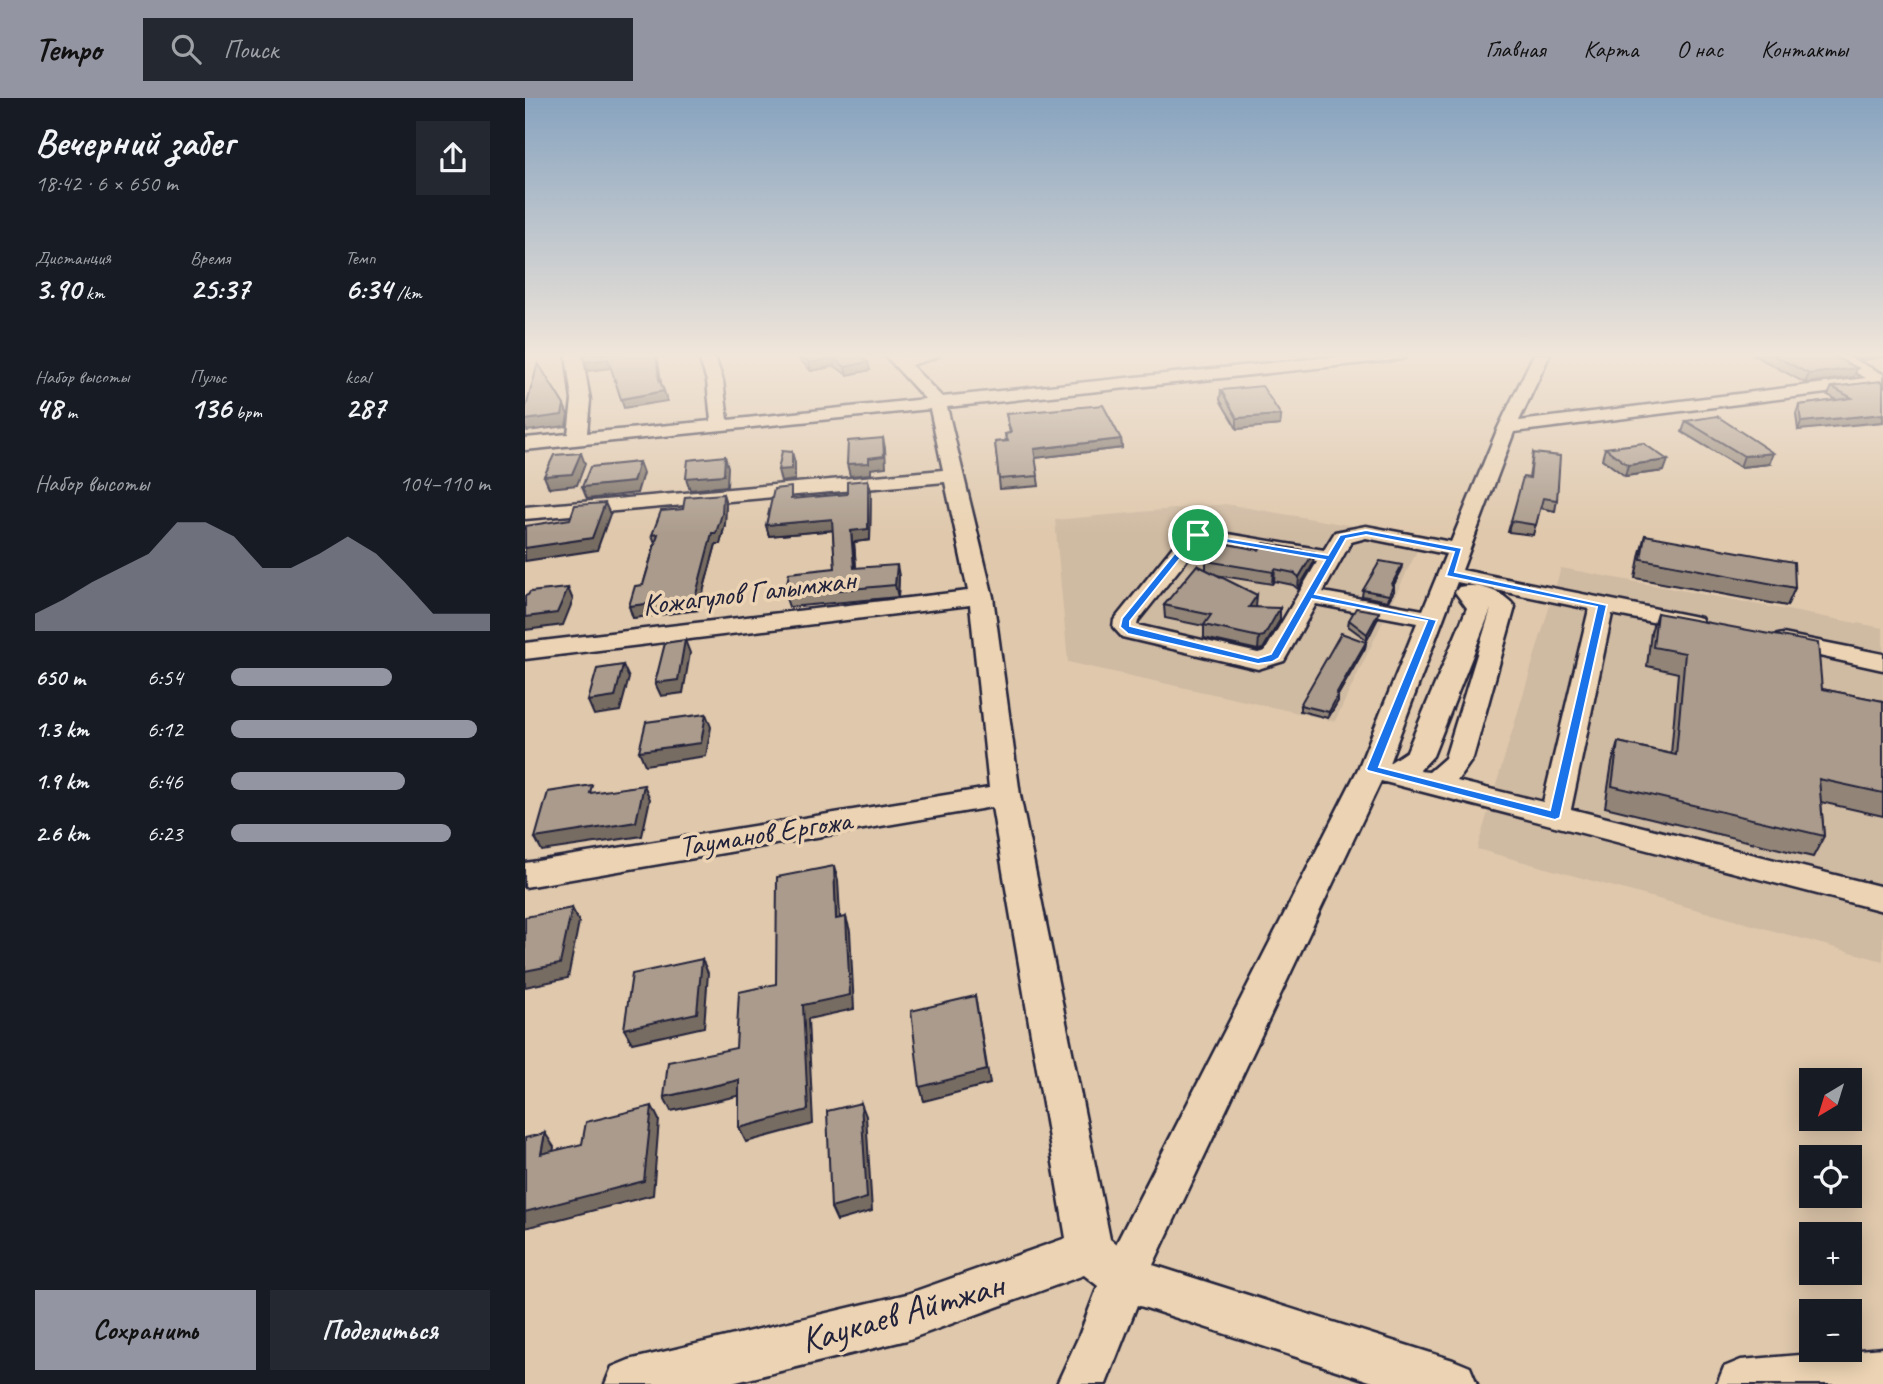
<!DOCTYPE html>
<html lang="ru">
<meta charset="utf-8">
<style>
body{margin:0;font-family:Caveat,sans-serif;background:#242831;color:#f1f3f6;height:100vh;display:flex;flex-direction:column;font-size:26px;white-space:nowrap}
*{box-sizing:border-box;margin:0}
p{font-size:23px;color:#9ea1a6}
.icon{flex:none;width:38px;height:38px;fill:none;stroke:currentColor;stroke-width:2;stroke-linecap:round;stroke-linejoin:round}
.map{position:relative;flex:1;overflow:hidden}
.panel{display:flex;flex-direction:column;background:#171b24;width:525px}
.panel>*{flex:none}
.needle{width:46px;rotate:218deg}
.buttons{position:absolute;left:1274px;top:970px;display:grid;gap:14px}
.buttons a{display:grid;place-items:center;width:63px;height:63px;border-radius:0px;background:#171b24;box-shadow:0 4px 18px #0003;font-size:35px}
.pin{position:absolute;display:grid;place-items:center;width:60px;height:60px;color:#fff;margin:-30px;border:4px solid #fff;border-radius:50%;box-shadow:0 2px 7px #0007}
.round{display:grid;place-items:center;flex:none;width:74px;height:74px;border-radius:0px;background:#242831}
.headline{display:flex;align-items:center;justify-content:space-between;height:119px;padding:0 35px}
h1{font-size:38px;font-weight:700;line-height:52px}
.metrics{display:grid;grid-template-columns:repeat(3,1fr);gap:10px;height:119px;padding:7px 35px}
.metrics div{display:grid;align-content:center}
.metrics b{font-size:30px;font-weight:700}
.metrics small{font-size:19px;font-weight:400}
.metrics p{font-size:19px}
.chart{height:196px;padding:14px 35px}
.chart p{display:flex;justify-content:space-between}
.chart svg{width:100%;height:126px;margin-top:7px;fill:#9495a2;opacity:.7}
.action{display:flex;gap:14px;margin-top:auto;padding:14px 35px}
.action a{flex:1;height:80px;border-radius:0px;background:#9495a2;color:#111;font-size:28px;font-weight:700;line-height:80px;text-align:center}
.action a+a{background:#242831;color:#f1f3f6}
ul{padding:0 35px;list-style:none;font-size:23px}
li{display:grid;grid-template-columns:112px 84px 1fr;align-items:center;height:52px}
li i{height:18px;border-radius:9px;background:#9495a2}
header{display:flex;align-items:center;gap:42px;box-sizing:border-box;height:98px;padding:0 35px;background:#9495a2;color:#111}
header strong{font-size:33px}
nav{display:flex;gap:38px;margin-inline-start:auto;font-size:24px}
.search{width:490px;height:63px;background:#242831;display:flex;align-items:center;gap:18px;box-sizing:border-box;padding:0 24px;border-radius:0px;color:#9ea1a6;font-size:26px}
main{display:flex;flex:1;min-height:0}
.map>svg:first-child{display:block}
.built{fill:#cfbaa2}
.lines{fill:none;stroke-linecap:round;stroke-linejoin:round}
.minor-casing{stroke:#22223b;stroke-width:5}
.minor{fill:#ebd3b3;fill-rule:evenodd}
.wall{fill:#928578;stroke:#22223b;stroke-width:2}
.shaded-wall{fill:#776c62;stroke:#22223b;stroke-width:2}
.building{fill:#aa9b8c;stroke:#22223b;stroke-width:2}
.route{fill:#1a73e8;stroke:#fff;stroke-width:2;fill-rule:evenodd}
.labels{text-anchor:middle;dominant-baseline:central;stroke-width:7;stroke-linejoin:round;paint-order:stroke}
.street-label{font-size:30px;fill:#22223b;stroke:#ebd3b3}
.near-street-label{font-size:37px;fill:#22223b;stroke:#ebd3b3}
</style>
<header>
<strong>Tempo</strong>
<div class="search"><svg class="icon" aria-label="search" viewBox="0 0 24 24"><circle cx="10" cy="10" r="6"/><path d="M15 15l6 6"/></svg>Поиск</div>
<nav><a>Главная</a><a>Карта</a><a>О нас</a><a>Контакты</a></nav>
</header>
<main>
<section class="panel">
<div class="headline"><div><h1>Вечерний забег</h1><p>18:42 · 6 × 650 m</p></div><a class="round"><svg class="icon" aria-label="share" viewBox="0 0 24 24"><path d="M12 15V3M7 8l5-5 5 5M5 13v7h14v-7"/></svg></a></div>
<div class="metrics">
<div><p>Дистанция</p><b>3.90<small> km</small></b></div>
<div><p>Время</p><b>25:37</b></div>
<div><p>Темп</p><b>6:34<small> /km</small></b></div>
</div>
<div class="metrics">
<div><p>Набор высоты</p><b>48<small> m</small></b></div>
<div><p>Пульс</p><b>136<small> bpm</small></b></div>
<div><p>kcal</p><b>287</b></div>
</div>
<div class="chart"><p><span>Набор высоты</span>104–110 m</p>
<svg viewBox="0 0 160 44" preserveAspectRatio="none"><path d="M0 44V38L10 33L20 27L30 22L40 17L50 6L60 6L70 11L80 22L90 22L100 17L110 11L120 17L130 27L140 38L150 38L160 38V44z"/></svg>
</div>
<ul>
<li><b>650 m</b>6:54<i style="width:62%"></i></li>
<li><b>1.3 km</b>6:12<i style="width:95%"></i></li>
<li><b>1.9 km</b>6:46<i style="width:67%"></i></li>
<li><b>2.6 km</b>6:23<i style="width:85%"></i></li>
</ul>
<div class="action"><a>Сохранить</a><a>Поделиться</a></div>
</section>
<div class="map">
<svg width="1358" height="1286" viewBox="0 0 1358 1286">
<rect width="100%" height="100%" fill="#dfc8ac"/>
<filter id="ink" filterUnits="userSpaceOnUse"><feTurbulence type="fractalNoise" baseFrequency=".0143" numOctaves="2"/><feDisplacementMap in="SourceGraphic" scale="14" xChannelSelector="R" yChannelSelector="G"/><feConvolveMatrix kernelMatrix="1 2 1 2 8 2 1 2 1" color-interpolation-filters="sRGB"/></filter>
<g filter="url(#ink)">
<g class="built">
<polygon points="701,406 898,440 810,623 543,564 530,422"/>
<polygon points="1036,470 1358,530 1358,863 952,751"/>
</g>
<g class="lines">
<g class="minor-casing">
<g id="minor">
<path d="M 41,256 L 57,256 L 65,302 L 62,335 L 186,323 L 182,283 L 173,256 L 189,256 L 198,283 L 203,322 L 400,301 L 359,256 L 376,256 L 379,259 L 390,256 L 414,256 L 412,259 L 386,267 L 417,299 L 833,256 L 885,256 L 877,261 L 422,309 L 468,499 L 495,697 L 585,1141 L 591,1146 L 833,671 L 892,525 L 791,506 L 759,563 L 733,571 L 597,539 L 588,529 L 589,522 L 658,436 L 673,431 L 799,452 L 810,434 L 841,428 L 926,444 L 973,330 L 1009,256 L 1025,256 L 994,323 L 1341,280 L 1298,256 L 1318,256 L 1358,276 L 1358,288 L 989,334 L 937,472 L 1167,518 L 1176,520 L 1179,525 L 1176,530 L 1167,532 L 1087,516 L 1046,711 L 1358,789 L 1358,813 L 856,683 L 628,1167 L 928,1262 L 945,1269 L 952,1286 L 854,1286 L 612,1207 L 581,1286 L 532,1286 L 554,1238 L 573,1188 L 559,1177 L 382,1242 L 203,1286 L 80,1286 L 87,1269 L 104,1262 L 382,1196 L 541,1140 L 467,709 L 0,789 L 0,765 L 464,690 L 445,507 L 0,561 L 0,545 L 443,493 L 420,384 L 0,421 L 0,409 L 418,372 L 405,311 L 0,352 L 0,340 L 43,336 L 47,302 ZM 841,440 L 921,456 L 898,512 L 798,494 L 826,444 ZM 676,444 L 792,464 L 740,553 L 733,555 L 612,527 L 613,523 ZM 932,484 L 1064,511 L 1018,704 L 932,683 L 948,660 L 990,509 C 979,493 952,485 934,489 L 930,494 L 942,510 L 882,653 L 864,665 ZM 966,511 L 920,660 L 904,674 L 894,673 L 908,658 Z"/>
<polygon points="1258,536 1358,556 1358,572 1249,548 1246,543 1249,538"/>
<polygon points="1358,1250 1358,1286 1192,1286 1199,1269 1216,1262"/>
</g>
</g>
<use href="#minor" class="minor"/>
</g>
<g class="wall">
<polygon points="269,256 333,256 345,272 322,277 310,268 286,273"/>
<polygon points="1227,256 1312,256 1311,259 1329,279 1280,285"/>
<polygon points="1323,256 1358,256 1358,259 1336,262"/>
<polygon points="1358,284 1273,332 1271,316 1274,307 1312,302 1303,297 1307,289"/>
<polygon points="696,292 756,317 755,327 712,331 695,302"/>
<polygon points="481,316 596,341 597,350 510,360 514,388 475,391 470,344 481,343 480,336 485,335"/>
<polygon points="1161,323 1244,366 1215,369 1157,334"/>
<polygon points="1080,350 1139,373 1100,378 1077,361"/>
<polygon points="1008,355 1032,402 1030,413 1015,410 1008,437 983,434 986,423 1004,380"/>
<polygon points="343,382 346,393 345,442 329,444 331,470 374,478 373,499 264,509 260,497 310,470 308,432 244,438 241,427 322,396"/>
<polygon points="198,396 201,406 200,426 195,446 191,446 173,512 108,520 104,508 118,487 130,445 127,437 158,411"/>
<polygon points="1120,437 1270,490 1262,508 1110,480 1115,455"/>
<polygon points="702,446 734,452 789,454 788,466 773,491 768,487 749,483 747,486 691,477 731,509 755,522 738,551 733,552 679,540 679,528 640,520 639,507 681,472 681,463"/>
<polygon points="876,473 869,486 869,493 863,503 837,498 838,492"/>
<polygon points="1132,515 1297,591 1358,603 1358,718 1296,704 1299,738 1288,759 1080,709 1087,665 1093,644 1146,656 1153,575 1122,568 1126,534"/>
<polygon points="853,520 842,542 823,528 824,522"/>
<polygon points="841,544 840,550 813,597 813,603 803,620 775,613 775,607"/>
</g>
<g class="shaded-wall">
<polygon points="131,256 132,256 137,291 134,281"/>
<polygon points="1338,256 1358,256 1358,259 1336,262"/>
<polygon points="309,260 310,268 286,273 284,265"/>
<polygon points="83,261 86,270 63,273 60,264"/>
<polygon points="343,264 345,272 322,277 320,269"/>
<polygon points="1332,270 1329,279 1280,285 1284,276"/>
<polygon points="139,293 142,303 99,310 96,301"/>
<polygon points="39,307 43,317 41,328 2,333 0,329 0,322"/>
<polygon points="1358,316 1358,324 1273,332 1276,324"/>
<polygon points="756,317 755,327 712,331 712,320"/>
<polygon points="358,340 360,350 361,369 346,371 346,376 325,378 322,366 344,360"/>
<polygon points="596,341 597,350 510,360 509,351"/>
<polygon points="267,354 270,365 270,382 256,384 253,372"/>
<polygon points="56,355 60,366 52,387 24,390 19,378"/>
<polygon points="1248,355 1244,366 1215,369 1219,358"/>
<polygon points="200,358 203,369 202,388 165,392 161,380"/>
<polygon points="1143,362 1139,373 1100,378 1103,367"/>
<polygon points="114,364 118,375 112,395 62,401 57,389"/>
<polygon points="343,382 346,393 345,442 329,444 332,482 329,470 326,433"/>
<polygon points="198,396 201,406 200,426 195,446 191,446 173,512 108,520 104,508"/>
<polygon points="80,405 85,416 72,452 0,463 0,450"/>
<polygon points="307,421 310,432 244,438 241,427"/>
<polygon points="789,454 788,466 773,491 774,479"/>
<polygon points="372,467 374,478 373,499 370,487"/>
<polygon points="877,467 876,473 866,492 867,486"/>
<polygon points="750,471 749,483 747,486 748,474"/>
<polygon points="869,486 869,493 863,503 864,497"/>
<polygon points="43,490 48,502 38,527 0,532 0,519"/>
<polygon points="732,497 731,510 724,509"/>
<polygon points="755,510 755,522 738,551 733,552 734,539"/>
<polygon points="854,514 853,520 842,542 842,536"/>
<polygon points="160,542 165,555 158,595 136,598 130,585"/>
<polygon points="841,544 840,550 813,597 813,603 803,620 804,614 811,596"/>
<polygon points="98,567 104,580 95,613 69,617 63,603"/>
<polygon points="181,616 186,629 181,658 120,667 114,653"/>
<polygon points="119,687 125,701 117,738 17,753 10,740"/>
<polygon points="309,768 313,782 316,835 311,821"/>
<polygon points="47,810 54,824 43,880 0,889 0,873"/>
<polygon points="321,819 325,833 329,911 283,921 288,1026 221,1044 214,1030 278,907"/>
<polygon points="177,861 183,875 179,929 107,945 99,931"/>
<polygon points="450,898 465,986 399,1003 395,989"/>
<polygon points="214,982 221,996 146,1013 139,999"/>
<polygon points="336,1005 341,1018 347,1113 312,1123 306,1110"/>
<polygon points="127,1008 134,1022 128,1097 0,1130 0,1114"/>
<polygon points="20,1035 29,1049 26,1070 16,1056"/>
</g>
<g class="building">
<polygon points="58,256 131,256 134,281 139,293 96,301 83,261 60,264"/>
<polygon points="275,256 333,256 343,264 320,269 309,260 284,265"/>
<polygon points="1246,256 1312,256 1306,257 1332,270 1284,276"/>
<polygon points="13,265 39,307 37,317 0,322 0,313"/>
<polygon points="1356,283 1358,284 1358,316 1276,324 1274,307 1327,300 1307,289"/>
<polygon points="737,288 756,317 712,320 696,292"/>
<polygon points="578,307 596,341 509,351 513,378 474,381 470,344 483,343 480,336 486,335 481,316"/>
<polygon points="1192,318 1248,355 1219,358 1161,323"/>
<polygon points="358,340 359,358 344,360 344,365 322,366 323,343"/>
<polygon points="1118,345 1143,362 1103,367 1080,350"/>
<polygon points="257,353 267,354 267,371 253,372"/>
<polygon points="56,355 47,376 19,378 29,357"/>
<polygon points="1008,355 1035,358 1032,402 1018,400 1011,427 986,423 998,379 1005,380"/>
<polygon points="200,358 199,377 161,380 163,362"/>
<polygon points="114,364 108,384 57,389 65,369"/>
<polygon points="343,382 343,431 326,433 329,470 372,467 370,487 260,497 264,475 310,470 307,421 241,427 249,391 266,389 266,401 322,396 322,384"/>
<polygon points="198,396 197,416 191,435 187,435 170,500 104,508 110,488 118,487 133,436 127,437 136,413 158,411 160,399"/>
<polygon points="80,405 67,440 0,450 0,428 45,421 50,407"/>
<polygon points="685,437 702,446 734,452 739,445 789,454 774,479 769,475 750,471 748,474 681,463"/>
<polygon points="1120,437 1269,464 1270,490 1116,461"/>
<polygon points="855,463 877,467 867,486 869,486 864,497 838,492"/>
<polygon points="672,467 732,497 724,509 755,510 739,538 734,539 679,527 686,517 639,507"/>
<polygon points="43,490 32,515 0,519 0,498 3,497 5,494"/>
<polygon points="831,510 854,514 842,536 824,522"/>
<polygon points="1132,515 1293,545 1297,591 1358,603 1358,695 1294,681 1299,738 1087,688 1093,644 1151,657 1160,555 1128,549"/>
<polygon points="816,535 841,544 811,596 813,597 804,614 775,607"/>
<polygon points="160,542 153,582 130,585 140,545"/>
<polygon points="98,567 90,599 63,603 72,571"/>
<polygon points="181,616 176,645 114,653 121,624"/>
<polygon points="67,687 65,695 119,687 111,724 10,740 23,694"/>
<polygon points="309,768 311,821 321,819 325,897 278,907 283,1012 214,1030 214,982 139,999 143,964 211,950 214,894 251,886 252,779"/>
<polygon points="47,810 35,866 0,873 0,819"/>
<polygon points="177,861 172,915 99,931 107,876"/>
<polygon points="450,898 462,972 395,989 386,913"/>
<polygon points="336,1005 342,1100 306,1110 302,1013"/>
<polygon points="127,1008 119,1083 0,1114 0,1040 20,1035 16,1056 57,1046 61,1024"/>
</g>
</g>
<linearGradient id="sky" x2="0" y2="1"><stop stop-color="#87a3bf"/><stop offset="0.59" stop-color="#f1e6da"/><stop offset="1" stop-color="#f1e6da" stop-opacity="0"/></linearGradient>
<rect width="1358" height="436" fill="url(#sky)"/>
<path class="route" d="M 841,432 L 937,450 L 930,474 L 1082,507 L 1035,720 L 1030,722 L 843,673 L 841,671 L 902,523 L 787,501 L 754,560 L 747,564 L 733,566 L 603,536 L 595,529 L 597,520 L 663,439 L 670,435 L 803,457 L 815,437 ZM 841,437 L 929,454 L 921,478 L 1072,509 L 1025,712 L 854,669 L 912,522 L 790,496 L 821,441 ZM 674,440 L 800,462 L 746,556 L 733,560 L 605,528 L 605,523 L 669,443 Z"/>
<g class="labels">
<g class="street-label">
<text transform="translate(224 494) rotate(-7)">Кожагулов Галымжан</text>
<text transform="translate(240 735) rotate(-9)">Тауманов Ергожа</text>
</g>
<g class="near-street-label">
<text transform="translate(377 1214) rotate(-16)">Каукаев Айтжан</text>
</g>
</g>
</svg>
<div class="buttons">
<a><svg class="needle" viewBox="-14 -14 28 28"><path d="M0-13l5 13h-10z" fill="#e53935"/><path d="M0 13l5-13h-10z" fill="#9ea1a6"/></svg></a>
<a><svg class="icon" aria-label="locate" viewBox="0 0 24 24"><circle cx="12" cy="12" r="6"/><path d="M12 2v4M12 18v4M2 12h4M18 12h4"/></svg></a>
<a>+</a>
<a>−</a>
</div>
<div class="pin" style="left:673px;top:437px;background:#1e9e55"><svg class="icon" aria-label="arrive" viewBox="0 0 24 24"><path d="M6 21V4h12l-3 4 3 4H6"/></svg></div>
</div>
</main>
